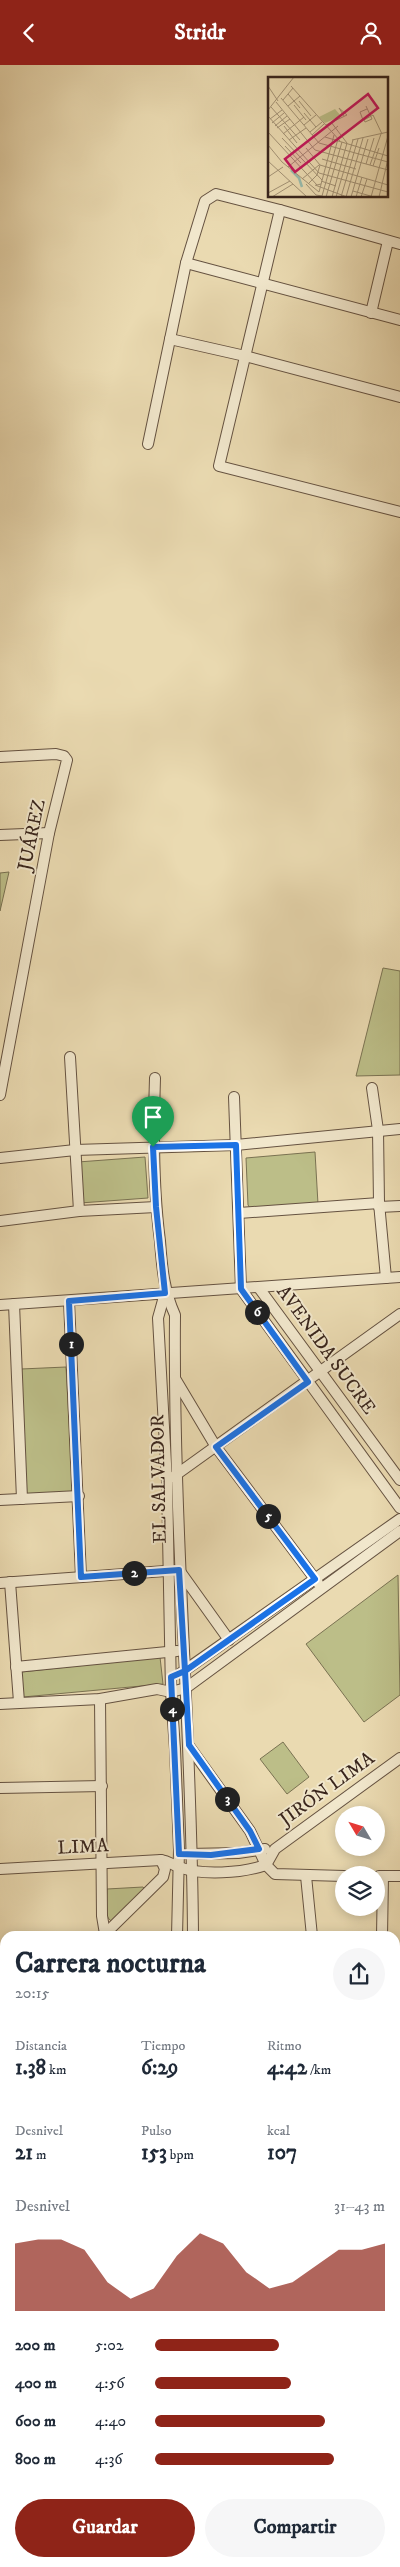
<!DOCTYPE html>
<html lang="es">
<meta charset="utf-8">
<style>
body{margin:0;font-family:"IM FELL DW Pica",serif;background:#f6f6f7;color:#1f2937;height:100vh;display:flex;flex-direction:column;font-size:19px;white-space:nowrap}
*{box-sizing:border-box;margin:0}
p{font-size:16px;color:#747a83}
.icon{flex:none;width:28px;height:28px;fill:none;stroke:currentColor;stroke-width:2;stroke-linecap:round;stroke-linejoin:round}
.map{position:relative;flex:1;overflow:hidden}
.panel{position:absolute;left:0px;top:1866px;width:400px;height:636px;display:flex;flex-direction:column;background:#fff;border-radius:15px 15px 0 0;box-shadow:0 2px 12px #0003}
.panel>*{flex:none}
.needle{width:32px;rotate:308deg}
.controls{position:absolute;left:335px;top:1741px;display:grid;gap:10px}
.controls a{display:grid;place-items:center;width:50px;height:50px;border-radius:50%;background:#fff;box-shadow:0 2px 12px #0003;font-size:25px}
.pin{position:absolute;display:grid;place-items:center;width:42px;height:42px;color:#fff;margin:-51px -21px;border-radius:50% 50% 50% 0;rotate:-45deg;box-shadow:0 0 5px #0007}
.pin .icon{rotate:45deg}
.km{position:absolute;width:25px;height:25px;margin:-12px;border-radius:50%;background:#222;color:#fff;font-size:14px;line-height:25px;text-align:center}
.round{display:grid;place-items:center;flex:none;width:52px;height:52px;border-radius:26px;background:#f6f6f7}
.headline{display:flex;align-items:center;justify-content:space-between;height:85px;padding:0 15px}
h1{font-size:28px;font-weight:700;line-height:38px}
.figures{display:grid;grid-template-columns:repeat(3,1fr);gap:8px;height:85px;padding:5px 15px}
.figures div{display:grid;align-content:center}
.figures b{font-size:21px;font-weight:700}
.figures small{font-size:14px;font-weight:400}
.figures p{font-size:14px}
.chart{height:140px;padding:10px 15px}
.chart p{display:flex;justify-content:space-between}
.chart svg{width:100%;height:90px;margin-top:5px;fill:#8f2418;opacity:.7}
.cta{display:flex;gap:10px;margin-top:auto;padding:10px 15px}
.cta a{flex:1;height:58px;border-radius:30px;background:#8f2418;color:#fff;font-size:20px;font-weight:700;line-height:58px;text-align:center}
.cta a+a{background:#f6f6f7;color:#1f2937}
ul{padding:0 15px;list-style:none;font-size:16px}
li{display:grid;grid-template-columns:80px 60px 1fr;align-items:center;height:38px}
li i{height:12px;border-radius:6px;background:#8f2418}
header{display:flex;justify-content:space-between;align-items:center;height:65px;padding:0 15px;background:#8f2418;color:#fff;font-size:22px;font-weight:700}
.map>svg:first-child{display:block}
.green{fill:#bcbe88;stroke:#7a7252}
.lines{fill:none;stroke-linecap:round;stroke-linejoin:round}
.minor-casing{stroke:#655241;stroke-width:12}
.minor{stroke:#f1e7cc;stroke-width:10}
.route-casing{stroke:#fff;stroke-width:10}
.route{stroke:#1a73e8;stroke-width:6}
.labels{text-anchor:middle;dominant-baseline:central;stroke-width:4;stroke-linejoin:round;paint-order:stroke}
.street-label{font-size:19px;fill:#39251c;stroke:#f1e7cc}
.inset-river{fill:none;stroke:#98bbac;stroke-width:2.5}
.inset-road{fill:none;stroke:#a39275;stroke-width:1}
.view{fill:#c2185b;fill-opacity:0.15;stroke:#c2185b;stroke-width:2.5}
.inset-edge{fill:none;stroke:#39251c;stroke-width:2.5}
</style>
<header><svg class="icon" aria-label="back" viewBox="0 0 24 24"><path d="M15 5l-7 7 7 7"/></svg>Stridr<svg class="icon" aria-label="person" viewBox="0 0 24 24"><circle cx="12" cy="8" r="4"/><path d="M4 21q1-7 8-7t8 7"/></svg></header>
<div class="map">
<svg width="400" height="2502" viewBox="0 0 400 2502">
<rect width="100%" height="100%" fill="#eadab1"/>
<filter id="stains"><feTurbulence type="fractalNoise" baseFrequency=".004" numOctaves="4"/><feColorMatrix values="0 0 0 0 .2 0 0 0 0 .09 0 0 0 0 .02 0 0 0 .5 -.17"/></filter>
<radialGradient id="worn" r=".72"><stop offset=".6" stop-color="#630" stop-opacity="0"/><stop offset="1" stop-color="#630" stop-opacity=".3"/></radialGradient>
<g class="green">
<polygon points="9,807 0,846 0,808"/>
<polygon points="383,903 400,906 400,1010 356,1011"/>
<polygon points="315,1087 318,1139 250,1143 248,1140 246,1093"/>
<polygon points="145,1092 148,1133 80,1138 78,1097"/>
<polygon points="66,1302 73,1427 26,1430 21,1304"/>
<polygon points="398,1510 400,1630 364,1657 306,1579"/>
<polygon points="160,1592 163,1619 23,1632 21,1607"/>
<polygon points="283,1677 309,1712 287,1729 260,1694"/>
<path d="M 143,1822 L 147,1826 L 111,1856 C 102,1849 107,1834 107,1824 Z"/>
<polygon points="0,1917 5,1917 5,2022 0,2021"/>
</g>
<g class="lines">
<g class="minor-casing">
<g id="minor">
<polyline points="400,179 280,145 219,401 400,447"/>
<polyline points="186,198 400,255"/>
<polyline points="371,248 388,176"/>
<polyline points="170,274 245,291 400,332"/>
<polyline points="148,379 186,198 205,136 216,129 280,145"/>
<polyline points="0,692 56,689 64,691 67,695 49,768 0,1030"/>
<polyline points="0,770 49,768"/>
<polyline points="70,992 79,1146"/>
<path d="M 155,1013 C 153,1068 153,1122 160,1176 C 162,1203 164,1226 175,1250 C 173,1458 192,1664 193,1871"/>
<polyline points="372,1023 378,1065 379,1138 386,1213"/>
<polyline points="234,1032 241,1224 400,1443"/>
<polyline points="0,1093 75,1085 236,1080 400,1064"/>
<polyline points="379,1142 400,1141"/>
<polyline points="239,1148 379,1138"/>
<polyline points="0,1156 79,1146 156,1142"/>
<polyline points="259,1223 400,1415"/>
<polyline points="165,1228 158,1253 167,1417 171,1627 175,1684 179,1785 177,1871"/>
<polyline points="69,1236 81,1512"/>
<polyline points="14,1239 22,1434"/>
<polyline points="0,1240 400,1212"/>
<polyline points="176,1315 216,1382 318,1518"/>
<polyline points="173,1412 400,1249"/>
<polyline points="0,1435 79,1431"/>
<polyline points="10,1517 19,1637"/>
<polyline points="0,1518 179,1505 229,1575"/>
<polyline points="16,1602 177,1586"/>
<polyline points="181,1608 400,1454"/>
<polyline points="100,1634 102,1851 105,1869"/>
<polyline points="0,1639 100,1634 157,1624 171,1627 186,1623 400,1466"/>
<polyline points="189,1681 250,1766 266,1800 275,1809 344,1811"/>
<polyline points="0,1723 102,1721"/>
<polyline points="188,1789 238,1788 265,1784"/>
<path d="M 0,1804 L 161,1795 C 169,1796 172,1800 179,1802 C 202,1811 242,1808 266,1800 L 275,1784 L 400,1693"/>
<polyline points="306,1811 312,1871"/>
<polyline points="379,1811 400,1811"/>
<polyline points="103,1871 163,1812 165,1804 161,1795"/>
<polyline points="382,1871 383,1811"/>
<polyline points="0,1898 5,1898"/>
<polyline points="395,1955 400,1955"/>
<polyline points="0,2033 5,2033"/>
<polyline points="395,2089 400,2089"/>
<polyline points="0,2114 5,2108"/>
<polyline points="395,2168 400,2168"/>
<polyline points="0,2201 5,2200"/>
<polyline points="395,2244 400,2243"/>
<polyline points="0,2275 5,2275"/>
<polyline points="0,2301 5,2342"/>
<polyline points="395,2319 400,2319"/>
<polyline points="0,2350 5,2350"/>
<polyline points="395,2398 400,2398"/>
<polyline points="0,2425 5,2425"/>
<polyline points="395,2483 397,2502"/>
<polyline points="0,2485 5,2484"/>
<polyline points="246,2498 247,2502"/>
<polyline points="322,2498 322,2502"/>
<polyline points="55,2502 56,2498"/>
<polyline points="168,2502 168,2498"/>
<polyline points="185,2502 185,2498"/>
</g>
</g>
<use href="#minor" class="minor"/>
</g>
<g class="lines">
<g class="route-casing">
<polyline id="route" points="153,1082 156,1142 165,1228 69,1236 81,1512 179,1505 185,1606 189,1680 250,1766 259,1784 211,1790 179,1789 171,1612 185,1606 315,1514 216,1382 308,1317 241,1224 236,1080 153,1082"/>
</g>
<use href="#route" class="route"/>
</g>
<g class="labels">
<g class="street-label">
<text transform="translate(32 770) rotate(-78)">JUÁREZ</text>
<text transform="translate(326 1285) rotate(54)">AVENIDA SUCRE</text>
<text transform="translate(159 1414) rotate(-91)">EL SALVADOR</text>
<text transform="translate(327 1724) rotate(-36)">JIRÓN LIMA</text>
<text transform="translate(83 1782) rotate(-3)">LIMA</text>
</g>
</g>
<g transform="translate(268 12)">
<rect width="120" height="120" fill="#eadab1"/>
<path d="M 67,32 L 73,39 L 57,46 L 51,40 Z" fill="#bcbe88"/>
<path class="inset-river" d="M 23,93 L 31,101 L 34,110"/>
<path class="inset-road" d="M 0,9 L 10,24M 23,9 L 72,64M 20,17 L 32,31M 13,21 L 51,66 L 120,85M 15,23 L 25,11M 31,24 L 43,39M 8,25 L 47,73 L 120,93M 26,28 L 38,43M 20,29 L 32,19M 3,30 L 32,63M 0,33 L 26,0M 36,36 L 48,50M 0,39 L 51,96 L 120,115M 2,42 L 14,33M 95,43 L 92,35 L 99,32M 96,43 L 105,38 L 114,57M 96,43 L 97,45 L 104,42 L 98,29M 63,45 L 79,66 L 64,120M 4,46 L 16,36M 36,48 L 48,38M 58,48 L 79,38 L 71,31 L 76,39M 7,49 L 19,39M 16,49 L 29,66M 9,51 L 22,42M 0,55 L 49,108 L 53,107M 42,55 L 54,45M 15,57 L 36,40M 44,58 L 56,47M 57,60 L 120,79M 14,61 L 54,103M 21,63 L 38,51M 84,63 L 120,55M 0,68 L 14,85 L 51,115 L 66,58M 17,69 L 33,86M 38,71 L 52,88 L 120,108M 54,82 L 88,92M 0,84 L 39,120M 98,87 L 106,61M 102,88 L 113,57M 105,89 L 111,71M 20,90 L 70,49M 0,100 L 15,90M 34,102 L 51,88M 53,104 L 68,109M 38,107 L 48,118 L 54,119 L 70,62M 40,107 L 49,98 L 52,88M 47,108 L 79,120M 85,114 L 106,120M 0,116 L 22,104M 4,120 L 25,107M 58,120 L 74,65M 68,120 L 85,63M 73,120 L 90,62M 78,120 L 95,61M 83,120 L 100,62M 88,120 L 94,100M 93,120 L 99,102M 103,120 L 120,59M 111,120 L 120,82"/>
<path class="view" d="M 100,17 L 110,31 L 27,95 L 17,82 Z"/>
<rect width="120" height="120" class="inset-edge"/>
</g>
<rect width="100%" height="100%" filter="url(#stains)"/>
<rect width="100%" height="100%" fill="url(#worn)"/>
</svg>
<div class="controls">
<a><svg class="needle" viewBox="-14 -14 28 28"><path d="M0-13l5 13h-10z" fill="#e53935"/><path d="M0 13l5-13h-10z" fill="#747a83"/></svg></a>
<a><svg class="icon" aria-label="layers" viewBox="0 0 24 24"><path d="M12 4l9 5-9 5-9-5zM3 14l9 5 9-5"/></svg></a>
</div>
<div class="pin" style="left:153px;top:1082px;background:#1e9e55"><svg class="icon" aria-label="arrive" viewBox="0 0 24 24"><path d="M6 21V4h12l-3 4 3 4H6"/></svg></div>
<b class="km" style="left:71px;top:1279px">1</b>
<b class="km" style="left:134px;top:1508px">2</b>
<b class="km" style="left:227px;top:1734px">3</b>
<b class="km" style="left:172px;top:1644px">4</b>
<b class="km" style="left:268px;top:1451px">5</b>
<b class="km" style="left:257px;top:1247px">6</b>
<section class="panel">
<div class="headline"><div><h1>Carrera nocturna</h1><p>20:15</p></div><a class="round"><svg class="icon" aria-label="share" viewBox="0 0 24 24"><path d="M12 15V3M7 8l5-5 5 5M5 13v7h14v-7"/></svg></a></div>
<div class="figures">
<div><p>Distancia</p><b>1.38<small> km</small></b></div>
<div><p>Tiempo</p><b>6:29</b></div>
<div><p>Ritmo</p><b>4:42<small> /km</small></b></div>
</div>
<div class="figures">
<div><p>Desnivel</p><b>21<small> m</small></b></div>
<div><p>Pulso</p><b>153<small> bpm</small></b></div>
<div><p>kcal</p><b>107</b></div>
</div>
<div class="chart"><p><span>Desnivel</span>31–43 m</p>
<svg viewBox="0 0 160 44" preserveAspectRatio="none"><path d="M0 44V11L10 9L20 9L30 14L40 30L50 38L60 33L70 17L80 6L90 11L100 25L110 33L120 30L130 22L140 14L150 14L160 11V44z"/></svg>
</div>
<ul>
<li><b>200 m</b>5:02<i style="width:54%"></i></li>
<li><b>400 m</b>4:56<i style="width:59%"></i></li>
<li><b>600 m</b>4:40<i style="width:74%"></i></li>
<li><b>800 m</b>4:36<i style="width:78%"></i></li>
</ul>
<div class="cta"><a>Guardar</a><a>Compartir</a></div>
</section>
</div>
